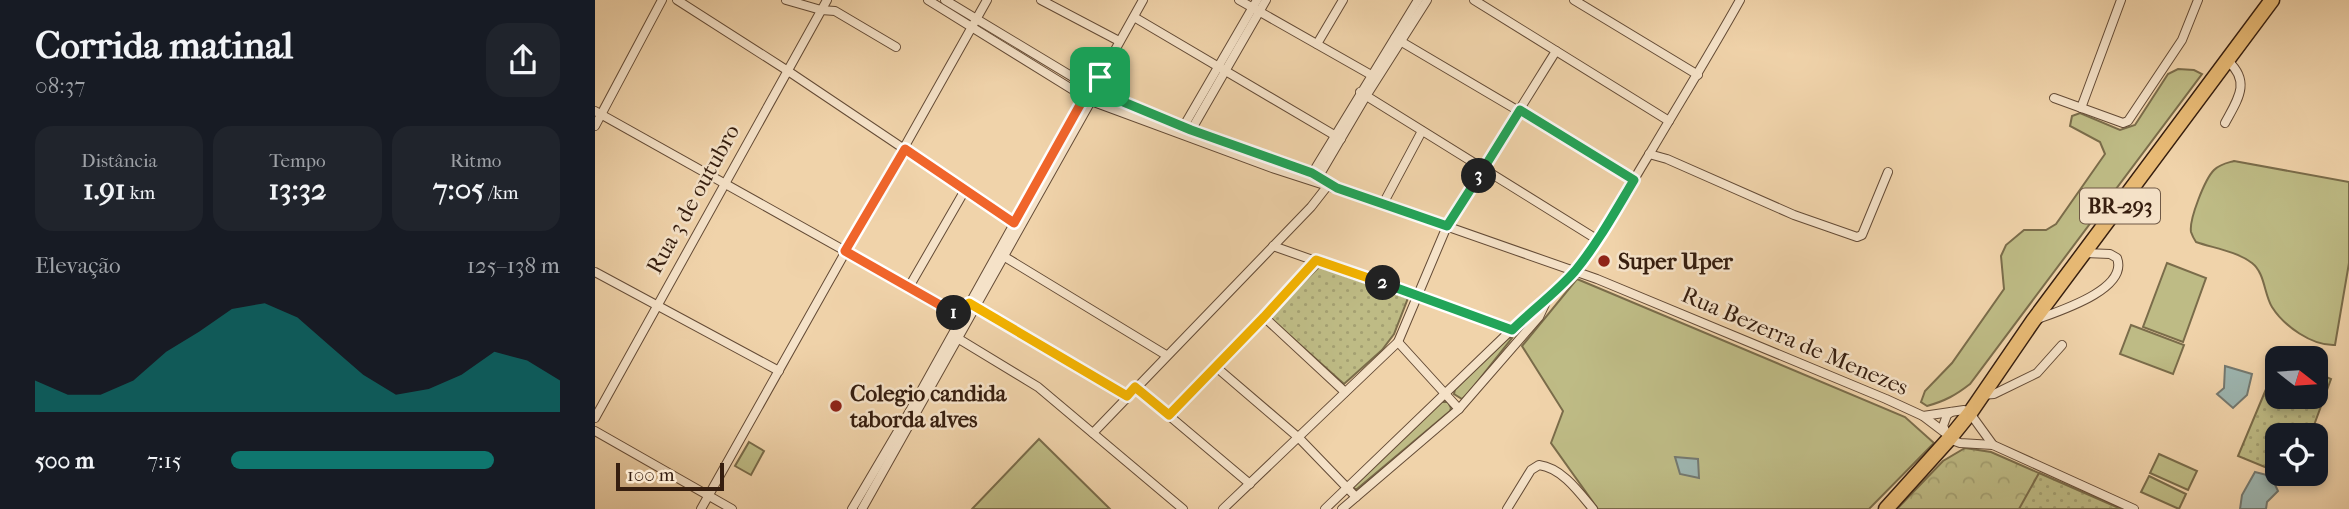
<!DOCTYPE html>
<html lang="pt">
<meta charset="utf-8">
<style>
body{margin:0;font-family:"IM FELL French Canon",serif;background:#20242c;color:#f1f3f6;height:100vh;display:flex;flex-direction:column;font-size:26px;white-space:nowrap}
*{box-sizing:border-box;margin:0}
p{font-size:23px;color:#9ea1a6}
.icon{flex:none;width:38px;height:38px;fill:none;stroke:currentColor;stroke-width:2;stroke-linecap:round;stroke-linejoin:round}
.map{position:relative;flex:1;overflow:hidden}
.details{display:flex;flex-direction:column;background:#171b24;width:595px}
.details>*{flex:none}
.needle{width:46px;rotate:107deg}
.controls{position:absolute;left:1670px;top:346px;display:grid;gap:14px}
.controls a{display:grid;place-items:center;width:63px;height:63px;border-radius:14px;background:#171b24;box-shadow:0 4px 10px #0003;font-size:35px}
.scale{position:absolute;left:21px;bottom:18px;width:108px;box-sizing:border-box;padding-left:7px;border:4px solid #361e0f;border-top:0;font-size:19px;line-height:24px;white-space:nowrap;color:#361e0f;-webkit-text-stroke:5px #f5e2c8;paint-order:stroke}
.pin{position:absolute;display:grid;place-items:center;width:60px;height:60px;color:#fff;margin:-30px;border-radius:14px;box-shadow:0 4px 10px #0006}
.km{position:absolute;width:35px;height:35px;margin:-18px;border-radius:50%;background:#222;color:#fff;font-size:19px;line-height:35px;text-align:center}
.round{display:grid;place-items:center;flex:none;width:74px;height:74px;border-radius:21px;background:#20242c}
.headline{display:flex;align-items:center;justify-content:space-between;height:119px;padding:0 35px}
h1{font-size:38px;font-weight:700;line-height:52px}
.metrics{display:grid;grid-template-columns:repeat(3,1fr);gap:10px;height:119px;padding:7px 35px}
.metrics div{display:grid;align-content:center;border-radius:18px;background:#20242c;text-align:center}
.metrics b{font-size:30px;font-weight:700}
.metrics small{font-size:19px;font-weight:400}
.metrics p{font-size:19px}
.chart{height:196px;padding:14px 35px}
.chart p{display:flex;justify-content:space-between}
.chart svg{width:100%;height:126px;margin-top:7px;fill:#0f766e;opacity:.7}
ul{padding:0 35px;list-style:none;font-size:23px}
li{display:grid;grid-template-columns:112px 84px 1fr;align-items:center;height:52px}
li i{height:18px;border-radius:9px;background:#0f766e}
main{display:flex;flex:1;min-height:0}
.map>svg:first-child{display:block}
.green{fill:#bebb85;stroke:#7a6c4a;stroke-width:2}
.forest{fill:url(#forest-crowns);stroke:#7a6c4a;stroke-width:2}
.park{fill:url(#park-dots);stroke:#7a6c4a;stroke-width:2}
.water{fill:#9db6b1;stroke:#747970;stroke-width:2}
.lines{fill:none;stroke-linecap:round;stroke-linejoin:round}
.street-casing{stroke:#644b36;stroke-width:10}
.highway-casing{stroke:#361e0f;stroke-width:17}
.street{stroke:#f5e2c8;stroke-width:8}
.highway{stroke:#e8ba75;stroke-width:14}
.split-1-casing{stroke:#fff;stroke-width:14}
.split-2-casing{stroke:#fff;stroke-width:14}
.split-3-casing{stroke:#fff;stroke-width:14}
.split-4-casing{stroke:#fff;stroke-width:14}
.split-1{stroke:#f0652b;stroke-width:9}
.split-2{stroke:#f5b400;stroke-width:9}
.split-3{stroke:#22a559;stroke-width:9}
.split-4{stroke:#22a559;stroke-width:9}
.poi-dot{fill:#8f2418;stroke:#f5e2c8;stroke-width:2.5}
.labels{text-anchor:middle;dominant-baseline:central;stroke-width:5;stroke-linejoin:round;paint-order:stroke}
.shield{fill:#f5e2c8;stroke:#6f5946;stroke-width:2}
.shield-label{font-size:21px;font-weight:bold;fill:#361e0f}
.street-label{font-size:23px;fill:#361e0f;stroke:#f5e2c8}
.poi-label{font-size:23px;font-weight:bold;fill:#361e0f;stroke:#f5e2c8;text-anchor:start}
</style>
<main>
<section class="details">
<div class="headline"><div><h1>Corrida matinal</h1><p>08:37</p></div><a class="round"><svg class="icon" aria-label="share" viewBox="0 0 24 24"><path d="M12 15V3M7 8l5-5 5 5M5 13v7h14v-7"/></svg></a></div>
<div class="metrics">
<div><p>Distância</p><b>1.91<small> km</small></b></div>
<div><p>Tempo</p><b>13:32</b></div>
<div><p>Ritmo</p><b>7:05<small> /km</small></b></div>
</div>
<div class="chart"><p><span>Elevação</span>125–138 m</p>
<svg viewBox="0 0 160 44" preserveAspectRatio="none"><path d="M0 44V33L10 38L20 38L30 33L40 23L50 16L60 8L70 6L80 11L90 21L100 31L110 38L120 36L130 31L140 23L150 26L160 33V44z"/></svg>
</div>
<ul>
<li><b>500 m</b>7:15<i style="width:80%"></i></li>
</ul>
</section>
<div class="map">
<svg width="1754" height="509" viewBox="0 0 1754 509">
<defs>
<pattern id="forest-crowns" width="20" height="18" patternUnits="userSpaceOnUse" patternTransform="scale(1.75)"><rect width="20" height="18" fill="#bebb85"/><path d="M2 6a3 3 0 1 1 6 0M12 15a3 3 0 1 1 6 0" fill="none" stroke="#a4a072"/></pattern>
<pattern id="park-dots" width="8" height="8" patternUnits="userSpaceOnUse" patternTransform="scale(1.75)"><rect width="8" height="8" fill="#bebb85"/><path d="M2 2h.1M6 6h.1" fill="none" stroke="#a4a072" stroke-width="1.8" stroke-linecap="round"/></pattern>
</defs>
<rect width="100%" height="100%" fill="#f0d3aa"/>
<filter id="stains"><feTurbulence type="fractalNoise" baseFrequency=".00286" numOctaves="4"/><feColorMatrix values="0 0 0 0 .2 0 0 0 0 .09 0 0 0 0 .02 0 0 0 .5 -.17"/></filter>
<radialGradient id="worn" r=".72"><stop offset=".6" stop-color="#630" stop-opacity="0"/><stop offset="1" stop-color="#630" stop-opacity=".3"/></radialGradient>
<g class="green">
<path d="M 1583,69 L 1599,70 L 1607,74 L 1375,384 C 1361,395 1350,401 1332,406 L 1326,402 L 1330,391 L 1357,363 L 1409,289 L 1406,256 L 1411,245 L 1429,230 L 1451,230 L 1461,224 L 1510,154 L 1505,142 L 1475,126 L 1477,116 L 1485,113 L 1525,130 L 1540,125 L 1573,74 Z"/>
<path d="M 1639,161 L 1754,182 L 1754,263 L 1740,345 C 1717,346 1689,326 1677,307 C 1669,294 1670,273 1657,263 C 1641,251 1618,248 1601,242 C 1599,239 1597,235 1596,232 C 1594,219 1610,179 1619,170 C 1625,164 1632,163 1639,161 Z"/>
<polygon points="1572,263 1611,278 1588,342 1548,327"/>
<polygon points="982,279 1310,417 1339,443 1274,509 1003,509 956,443 968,411 927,346"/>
<polygon points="1536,325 1589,345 1578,374 1525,354"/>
<polygon points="913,337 917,338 871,396 867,399 859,394 860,389"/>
<polygon points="846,402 853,402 856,408 855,411 762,489 759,489 758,486"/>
<polygon points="444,439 515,509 377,509"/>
<polygon points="154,442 169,451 156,475 140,466"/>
<polygon points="1564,454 1602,471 1593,490 1555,473"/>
<polygon points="1554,476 1591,494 1584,509 1546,492"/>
</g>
<polygon class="forest" points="1370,448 1396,452 1526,509 1302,509 1348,461"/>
<g class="park">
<polygon points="725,266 813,298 799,334 787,350 749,384 674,317"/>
<polygon points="1682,363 1682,397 1720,397 1720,372 1736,379 1715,436 1682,436 1682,472 1643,456"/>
<polygon points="1444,473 1526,509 1424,509"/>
</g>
<g class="water">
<polygon points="1630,366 1657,374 1652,395 1638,408 1622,394 1629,388"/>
<polygon points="1080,457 1103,459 1104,478 1085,474"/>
<polygon points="1660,472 1676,476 1683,491 1672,502 1671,509 1645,509 1647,495"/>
</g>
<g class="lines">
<g class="street-casing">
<g id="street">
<polyline points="82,0 193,71 424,226"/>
<polyline points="191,0 226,10 240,11 301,47"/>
<polyline points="333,0 496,101 680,169 788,204 1002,279 1291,399 1328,416 1349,432"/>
<polyline points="350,0 501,91 596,130 717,173 740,187"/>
<polyline points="446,0 524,41"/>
<polyline points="644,0 778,76"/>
<polyline points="879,0 1074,121"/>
<polyline points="979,0 1103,75"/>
<polyline points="539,17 746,139"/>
<polyline points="800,38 1039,179"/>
<polyline points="722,44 748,0"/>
<polyline points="765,92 1003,240"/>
<polyline points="1459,98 1528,123 1533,121 1587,40 1603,0"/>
<polyline points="1486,108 1526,0"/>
<polyline points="0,111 370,318"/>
<path d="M 1630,123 C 1643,99 1656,82 1633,61"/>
<polyline points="0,126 67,0"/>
<polyline points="586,131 662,0"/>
<polyline points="594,134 671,0"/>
<polyline points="1054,154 1072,159 1199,215 1262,237 1267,235 1293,172"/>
<polyline points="715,177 823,0"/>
<polyline points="721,181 771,96 832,0"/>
<polyline points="788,204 827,131"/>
<polyline points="678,246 919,331"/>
<polyline points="405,254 571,355"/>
<polyline points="0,272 184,371"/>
<polyline points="314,287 370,190"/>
<polyline points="378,305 532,396"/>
<polyline points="669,317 750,392"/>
<path d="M 1440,320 C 1461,312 1534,290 1522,258 L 1515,254 L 1490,253"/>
<polyline points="359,336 443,387 588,509"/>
<polyline points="803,342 864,409"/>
<polyline points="621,367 704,438 761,497"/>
<polyline points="540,387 655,484"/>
<polyline points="1387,395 1399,394 1442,373 1467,345"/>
<polyline points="1356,412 1352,415 1348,426 1354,439 1365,443 1398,445 1539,509"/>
<polyline points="574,415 669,317 721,260"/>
<polyline points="1328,416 1369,410 1377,416 1398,445"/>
<polyline points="0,418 232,0"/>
<polyline points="0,431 137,509"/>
<polyline points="498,433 716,207 734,184"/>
<polyline points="106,509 392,0"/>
<polyline points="257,509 316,409 495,87 504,78"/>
<polyline points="267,509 496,101 505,77 548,0"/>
<polyline points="628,509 803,342 852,226 961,51"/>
<path d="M 730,509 L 936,311 C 992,272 1020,209 1055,153 C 1085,102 1116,52 1145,0"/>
<polyline points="747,509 864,409 944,317 951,302"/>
<path d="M 912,509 L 936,470 L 944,465 C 967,468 984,492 998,509"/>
</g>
</g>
<g class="highway-casing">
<polyline id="highway" points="1291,509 1354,439 1375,413 1438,321 1677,0"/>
</g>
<use href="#street" class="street"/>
<use href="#highway" class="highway"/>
</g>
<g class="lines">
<g class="split-1-casing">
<polyline id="split-1" points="359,313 250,251 310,149 419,223 495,87 505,77"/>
</g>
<g class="split-2-casing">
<polyline id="split-2" points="359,313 366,317 374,303 532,396 540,387 574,415 669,317 721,260 788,283"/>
</g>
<g class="split-3-casing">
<path id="split-3" d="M 788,283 L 917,330 C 937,310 961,293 980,271 C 1003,243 1021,210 1039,180 L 925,110 L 884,176"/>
</g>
<g class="split-4-casing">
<polyline id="split-4" points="505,77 502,91 596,130 717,173 742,188 852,226 884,176"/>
</g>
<use href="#split-1" class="split-1"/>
<use href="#split-2" class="split-2"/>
<use href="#split-3" class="split-3"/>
<use href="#split-4" class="split-4"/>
</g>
<g class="poi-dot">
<circle cx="1009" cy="261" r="7"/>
<circle cx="241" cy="406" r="7"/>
</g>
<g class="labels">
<rect class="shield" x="1485" y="188.5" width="80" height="35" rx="5"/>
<g class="shield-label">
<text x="1525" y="206">BR-293</text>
</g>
<g class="street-label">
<text transform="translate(98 199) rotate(-61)">Rua 3 de outubro</text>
<text transform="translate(1200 341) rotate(23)">Rua Bezerra de Menezes</text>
</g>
<g class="poi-label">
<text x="1023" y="261">Super Uper</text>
<text x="255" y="393">Colegio candida<tspan x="255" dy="26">taborda alves</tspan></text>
</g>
</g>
<rect width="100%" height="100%" filter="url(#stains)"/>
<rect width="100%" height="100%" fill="url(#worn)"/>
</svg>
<div class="controls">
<a><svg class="needle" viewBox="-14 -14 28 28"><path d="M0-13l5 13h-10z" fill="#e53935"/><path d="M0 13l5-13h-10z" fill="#9ea1a6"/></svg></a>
<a><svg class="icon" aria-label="locate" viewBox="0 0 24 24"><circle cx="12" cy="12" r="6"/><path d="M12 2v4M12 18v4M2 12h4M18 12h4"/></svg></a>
</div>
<div class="scale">100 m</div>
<div class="pin" style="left:505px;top:77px;background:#1e9e55"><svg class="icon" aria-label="arrive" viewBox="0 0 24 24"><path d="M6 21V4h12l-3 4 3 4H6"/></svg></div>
<b class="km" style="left:359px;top:313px">1</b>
<b class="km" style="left:788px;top:283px">2</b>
<b class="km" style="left:884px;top:176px">3</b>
</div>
</main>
